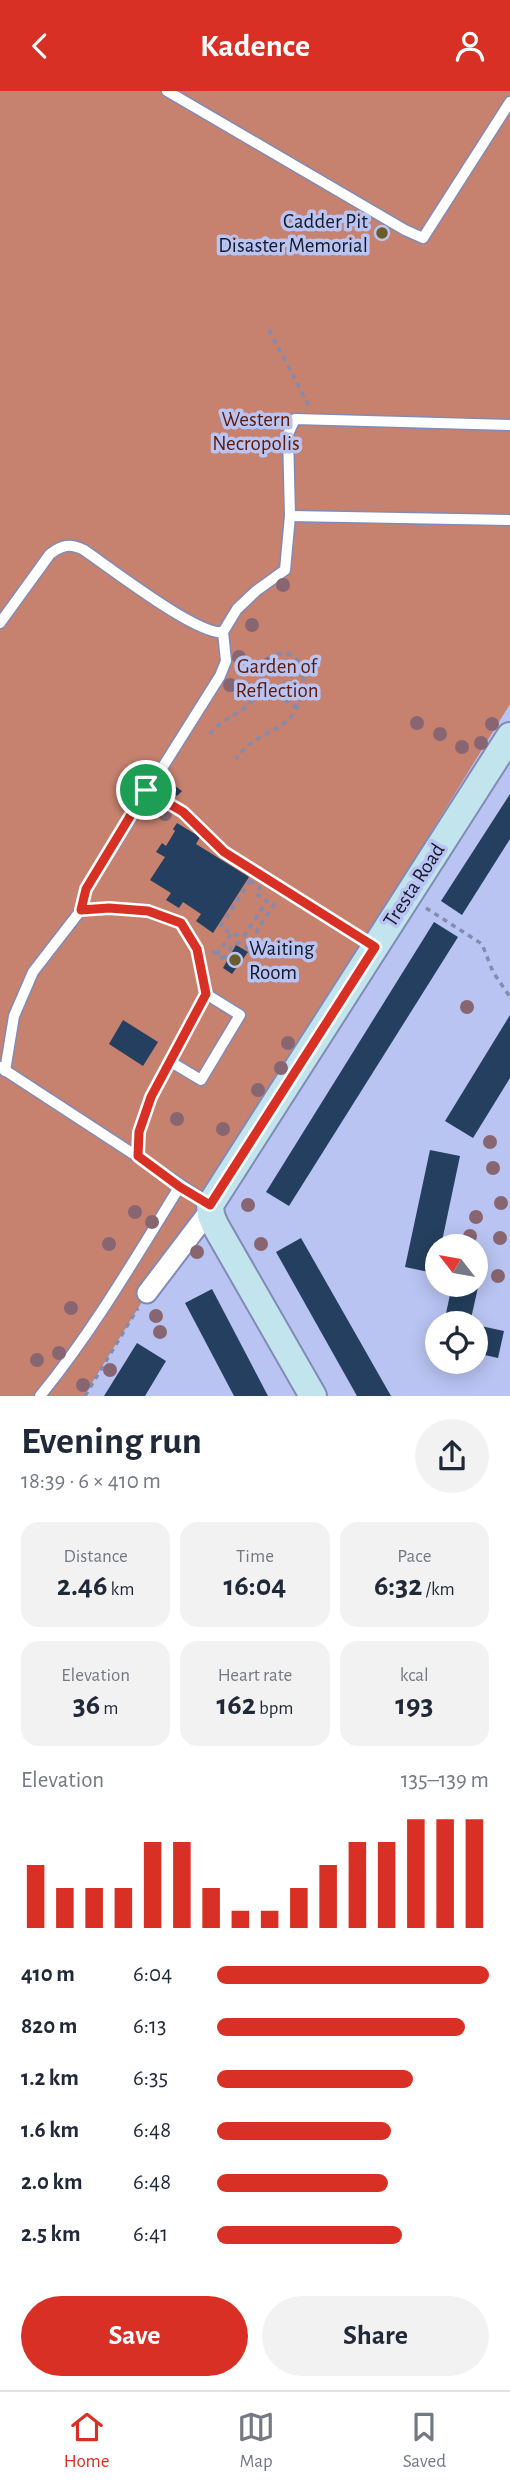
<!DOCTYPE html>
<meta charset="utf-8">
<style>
body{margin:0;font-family:"Alegreya Sans",sans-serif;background:#f2f2f3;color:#1f2937;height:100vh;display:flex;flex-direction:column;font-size:26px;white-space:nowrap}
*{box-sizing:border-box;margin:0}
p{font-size:23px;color:#747a83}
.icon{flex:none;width:38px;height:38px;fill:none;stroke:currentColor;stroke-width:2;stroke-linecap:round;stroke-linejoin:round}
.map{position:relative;height:1305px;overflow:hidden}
.side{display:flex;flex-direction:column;background:#fff;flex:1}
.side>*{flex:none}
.needle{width:46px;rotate:301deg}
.fabs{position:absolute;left:425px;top:1143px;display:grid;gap:14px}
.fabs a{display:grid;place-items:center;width:63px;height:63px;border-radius:50%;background:#fff;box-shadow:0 4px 18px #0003;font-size:35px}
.pin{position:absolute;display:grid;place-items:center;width:60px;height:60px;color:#fff;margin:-30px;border:4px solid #fff;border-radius:50%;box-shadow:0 2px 7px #0007}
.round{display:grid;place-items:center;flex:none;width:74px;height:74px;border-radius:37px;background:#f2f2f3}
.headline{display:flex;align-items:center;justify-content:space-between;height:119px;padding:0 21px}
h1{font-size:38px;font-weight:700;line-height:52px}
.figures{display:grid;grid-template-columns:repeat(3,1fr);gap:10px;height:119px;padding:7px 21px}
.figures div{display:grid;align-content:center;border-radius:18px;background:#f2f2f3;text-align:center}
.figures b{font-size:30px;font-weight:700}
.figures small{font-size:19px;font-weight:400}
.figures p{font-size:19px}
.chart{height:196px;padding:14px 21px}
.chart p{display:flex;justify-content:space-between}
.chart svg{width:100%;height:126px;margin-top:7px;stroke:#d93025;stroke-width:6}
.primary-button{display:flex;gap:14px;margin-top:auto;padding:14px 21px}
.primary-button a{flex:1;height:80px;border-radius:42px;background:#d93025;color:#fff;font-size:28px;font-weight:700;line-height:80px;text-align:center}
.primary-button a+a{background:#f2f2f3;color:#1f2937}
ul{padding:0 21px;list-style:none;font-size:23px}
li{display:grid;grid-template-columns:112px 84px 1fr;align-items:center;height:52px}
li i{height:18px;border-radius:9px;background:#d93025}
header{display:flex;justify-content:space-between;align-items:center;height:91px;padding:0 21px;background:#d93025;color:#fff;font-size:32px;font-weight:700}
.tabs{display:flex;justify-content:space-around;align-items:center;height:98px;border-top:2px solid #e0e1e3;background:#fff;font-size:19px;color:#747a83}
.tabs a{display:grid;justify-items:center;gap:4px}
.tabs .active{color:#d93025}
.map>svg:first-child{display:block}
.green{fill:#c6816f}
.building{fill:#243f5f}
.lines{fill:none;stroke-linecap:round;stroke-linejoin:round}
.lane-casing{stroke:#818bb6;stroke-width:13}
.street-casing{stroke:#818bb6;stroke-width:23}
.secondary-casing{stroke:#818bb6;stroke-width:30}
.path{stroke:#838baf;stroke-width:3.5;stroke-dasharray:5 5;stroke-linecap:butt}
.lane{stroke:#fff;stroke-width:10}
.street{stroke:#fff;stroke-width:19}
.secondary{stroke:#c2e4ec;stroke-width:26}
.tree{fill:#886671}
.route-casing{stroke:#fff;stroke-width:14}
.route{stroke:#d93025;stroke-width:9}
.poi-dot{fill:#6a5d2a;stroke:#b9c4f2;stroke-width:2.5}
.labels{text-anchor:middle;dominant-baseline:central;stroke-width:7;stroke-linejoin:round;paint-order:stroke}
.poi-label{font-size:21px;fill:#161a2a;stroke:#b9c4f2;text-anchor:end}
.park-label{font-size:21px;fill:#601a08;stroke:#b9c4f2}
.street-label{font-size:21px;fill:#161a2a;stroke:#b9c4f2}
</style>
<header><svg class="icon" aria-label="back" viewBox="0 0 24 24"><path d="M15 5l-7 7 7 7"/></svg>Kadence<svg class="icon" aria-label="person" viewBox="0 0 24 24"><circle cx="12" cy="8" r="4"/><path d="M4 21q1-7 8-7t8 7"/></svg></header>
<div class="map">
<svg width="510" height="1305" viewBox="0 0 510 1305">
<rect width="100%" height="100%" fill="#b9c4f2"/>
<polygon class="green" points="0,0 510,0 510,613 84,1305 0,1305"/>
<g class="building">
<polygon points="168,690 182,700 177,705 163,695"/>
<polygon points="510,703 510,748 462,824 441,810"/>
<polygon points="177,732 200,746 196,753 249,786 213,842 196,830 201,823 183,811 179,817 166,809 171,802 150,789 165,766 156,761 162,752 166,755 175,740 173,738"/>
<polygon points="434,831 458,846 289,1115 266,1101"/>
<polygon points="236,854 248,861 232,883 223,877"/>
<polygon points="510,924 510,987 473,1047 445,1030"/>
<polygon points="123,929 158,951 143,975 109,953"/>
<polygon points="430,1059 460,1065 441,1155 438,1155 438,1183 405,1176"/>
<polygon points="301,1147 391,1305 357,1305 276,1161"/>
<polygon points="476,1163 485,1165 470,1232 444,1232 452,1194 476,1194"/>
<polygon points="212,1198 268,1305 234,1305 185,1212"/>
<polygon points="476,1234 504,1240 498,1267 476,1262"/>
<polygon points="137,1252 166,1270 145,1305 104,1305"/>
</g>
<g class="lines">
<g class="lane-casing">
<g id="lane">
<polyline points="167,0 405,139 423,147 510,11"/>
<polyline points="290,425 510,429"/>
<path d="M 0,532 L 50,463 C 62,454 70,452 84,459 C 109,476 198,545 223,541"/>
<polyline points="146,699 183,721 224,761 374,856"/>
<polyline points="81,819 86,798 220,585 226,570 223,541 237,518 256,500 285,479 290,425 288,343 295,328 510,334"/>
<polyline points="171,971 201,989 240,924 206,903"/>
<polyline points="0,976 210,1113"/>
<polyline points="5,980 14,925 33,881 81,819 109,817 148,820 181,832 197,858 206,903 151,1006 139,1041 138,1065"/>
<path d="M 40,1305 C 93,1240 136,1166 180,1095"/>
</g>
</g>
<g class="street-casing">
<polyline id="street" points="147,1202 210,1119"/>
</g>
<g class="secondary-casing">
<polyline id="secondary" points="313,1305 215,1134 211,1124 210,1114 510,645"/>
</g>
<g class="path">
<polyline points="269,239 309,315"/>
<polyline points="297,617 285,609 281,597 287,590 292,591 300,599"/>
<path d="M 210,643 C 222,626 249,621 257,602 C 262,592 261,579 265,569 C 273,564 281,560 291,564 C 300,569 303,578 303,588 C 301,646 262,631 236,668"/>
<polygon points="250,790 260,796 256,803 267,810 244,845 231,843 221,835"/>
<polyline points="426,817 482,853 493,881 510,906"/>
<polyline points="212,860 227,870"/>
<polyline points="217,864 231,843"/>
<polyline points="224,868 233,853 239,852 246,857 276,810"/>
<polyline points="85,1305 138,1217"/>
</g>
<use href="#lane" class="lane"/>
<use href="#street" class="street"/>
<use href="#secondary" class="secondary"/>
</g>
<g class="tree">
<circle cx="283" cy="494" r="7"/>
<circle cx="252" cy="534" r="7"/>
<circle cx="239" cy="566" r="7"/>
<circle cx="269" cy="573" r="7"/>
<circle cx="230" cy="594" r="7"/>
<circle cx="417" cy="632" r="7"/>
<circle cx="492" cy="633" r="7"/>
<circle cx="440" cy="643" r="7"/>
<circle cx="481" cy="652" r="7"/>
<circle cx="462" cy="656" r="7"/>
<circle cx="165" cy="723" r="7"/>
<circle cx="467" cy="916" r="7"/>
<circle cx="288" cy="952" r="7"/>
<circle cx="281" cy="977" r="7"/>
<circle cx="258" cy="999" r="7"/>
<circle cx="177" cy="1028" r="7"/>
<circle cx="223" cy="1038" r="7"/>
<circle cx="490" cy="1051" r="7"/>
<circle cx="493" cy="1077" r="7"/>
<circle cx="501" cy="1112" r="7"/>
<circle cx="248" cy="1114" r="7"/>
<circle cx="135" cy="1121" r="7"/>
<circle cx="476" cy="1126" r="7"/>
<circle cx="152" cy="1131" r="7"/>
<circle cx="470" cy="1145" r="7"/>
<circle cx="500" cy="1147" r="7"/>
<circle cx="109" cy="1153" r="7"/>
<circle cx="261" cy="1153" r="7"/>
<circle cx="197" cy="1161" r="7"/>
<circle cx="498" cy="1185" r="7"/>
<circle cx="71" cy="1217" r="7"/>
<circle cx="156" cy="1225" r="7"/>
<circle cx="160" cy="1241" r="7"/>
<circle cx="59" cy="1262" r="7"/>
<circle cx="37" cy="1269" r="7"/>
<circle cx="110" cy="1279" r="7"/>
<circle cx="83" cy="1294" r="7"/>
</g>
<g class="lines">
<g class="route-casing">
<polygon id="route" points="146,699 183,721 224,761 375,856 210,1114 180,1096 138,1065 139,1041 151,1006 206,903 197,858 181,832 148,820 109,817 81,819 86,798"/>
</g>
<use href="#route" class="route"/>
</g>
<g class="poi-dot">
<circle cx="382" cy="142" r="7"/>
<circle cx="235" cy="869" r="7"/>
</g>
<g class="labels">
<g class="poi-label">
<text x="368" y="130">Cadder Pit<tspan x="368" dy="24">Disaster Memorial</tspan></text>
<text x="249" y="857" text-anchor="start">Waiting<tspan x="249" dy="24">Room</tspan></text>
</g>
<g class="park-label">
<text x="256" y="328">Western<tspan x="256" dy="24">Necropolis</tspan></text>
<text x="277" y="575">Garden of<tspan x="277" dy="24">Reflection</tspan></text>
</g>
<g class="street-label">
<text transform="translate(414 794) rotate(-57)">Tresta Road</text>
</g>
</g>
</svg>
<div class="fabs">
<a><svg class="needle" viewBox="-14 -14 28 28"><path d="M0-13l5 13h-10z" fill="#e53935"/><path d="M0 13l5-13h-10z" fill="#747a83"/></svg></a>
<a><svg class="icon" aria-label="locate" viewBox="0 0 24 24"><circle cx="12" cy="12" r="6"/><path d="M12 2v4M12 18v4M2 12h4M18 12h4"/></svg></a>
</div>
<div class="pin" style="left:146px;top:699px;background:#1e9e55"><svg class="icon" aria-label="arrive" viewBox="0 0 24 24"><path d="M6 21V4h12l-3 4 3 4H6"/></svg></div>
</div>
<section class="side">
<div class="headline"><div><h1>Evening run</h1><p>18:39 · 6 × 410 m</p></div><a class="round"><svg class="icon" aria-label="share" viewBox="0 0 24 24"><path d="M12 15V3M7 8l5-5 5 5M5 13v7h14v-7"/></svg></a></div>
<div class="figures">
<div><p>Distance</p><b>2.46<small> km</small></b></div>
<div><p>Time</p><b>16:04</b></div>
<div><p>Pace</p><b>6:32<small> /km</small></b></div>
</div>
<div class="figures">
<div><p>Elevation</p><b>36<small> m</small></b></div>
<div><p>Heart rate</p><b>162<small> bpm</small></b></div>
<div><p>kcal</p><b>193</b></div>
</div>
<div class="chart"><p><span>Elevation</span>135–139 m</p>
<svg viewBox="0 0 160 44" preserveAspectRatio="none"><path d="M5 44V22M15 44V30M25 44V30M35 44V30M45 44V14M55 44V14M65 44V30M75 44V38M85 44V38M95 44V30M105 44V22M115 44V14M125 44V14M135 44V6M145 44V6M155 44V6"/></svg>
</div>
<ul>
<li><b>410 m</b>6:04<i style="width:100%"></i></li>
<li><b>820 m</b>6:13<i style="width:91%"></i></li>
<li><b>1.2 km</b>6:35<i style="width:72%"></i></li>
<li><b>1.6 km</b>6:48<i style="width:64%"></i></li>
<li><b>2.0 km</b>6:48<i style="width:63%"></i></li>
<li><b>2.5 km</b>6:41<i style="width:68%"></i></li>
</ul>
<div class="primary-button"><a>Save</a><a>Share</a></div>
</section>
<nav class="tabs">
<a class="active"><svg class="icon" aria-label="home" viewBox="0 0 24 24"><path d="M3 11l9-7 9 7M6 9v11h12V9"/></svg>Home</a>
<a><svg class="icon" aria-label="map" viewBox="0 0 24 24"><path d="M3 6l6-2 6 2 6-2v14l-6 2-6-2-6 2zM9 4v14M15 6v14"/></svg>Map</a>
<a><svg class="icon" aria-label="saved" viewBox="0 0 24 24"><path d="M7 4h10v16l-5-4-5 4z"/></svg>Saved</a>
</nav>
